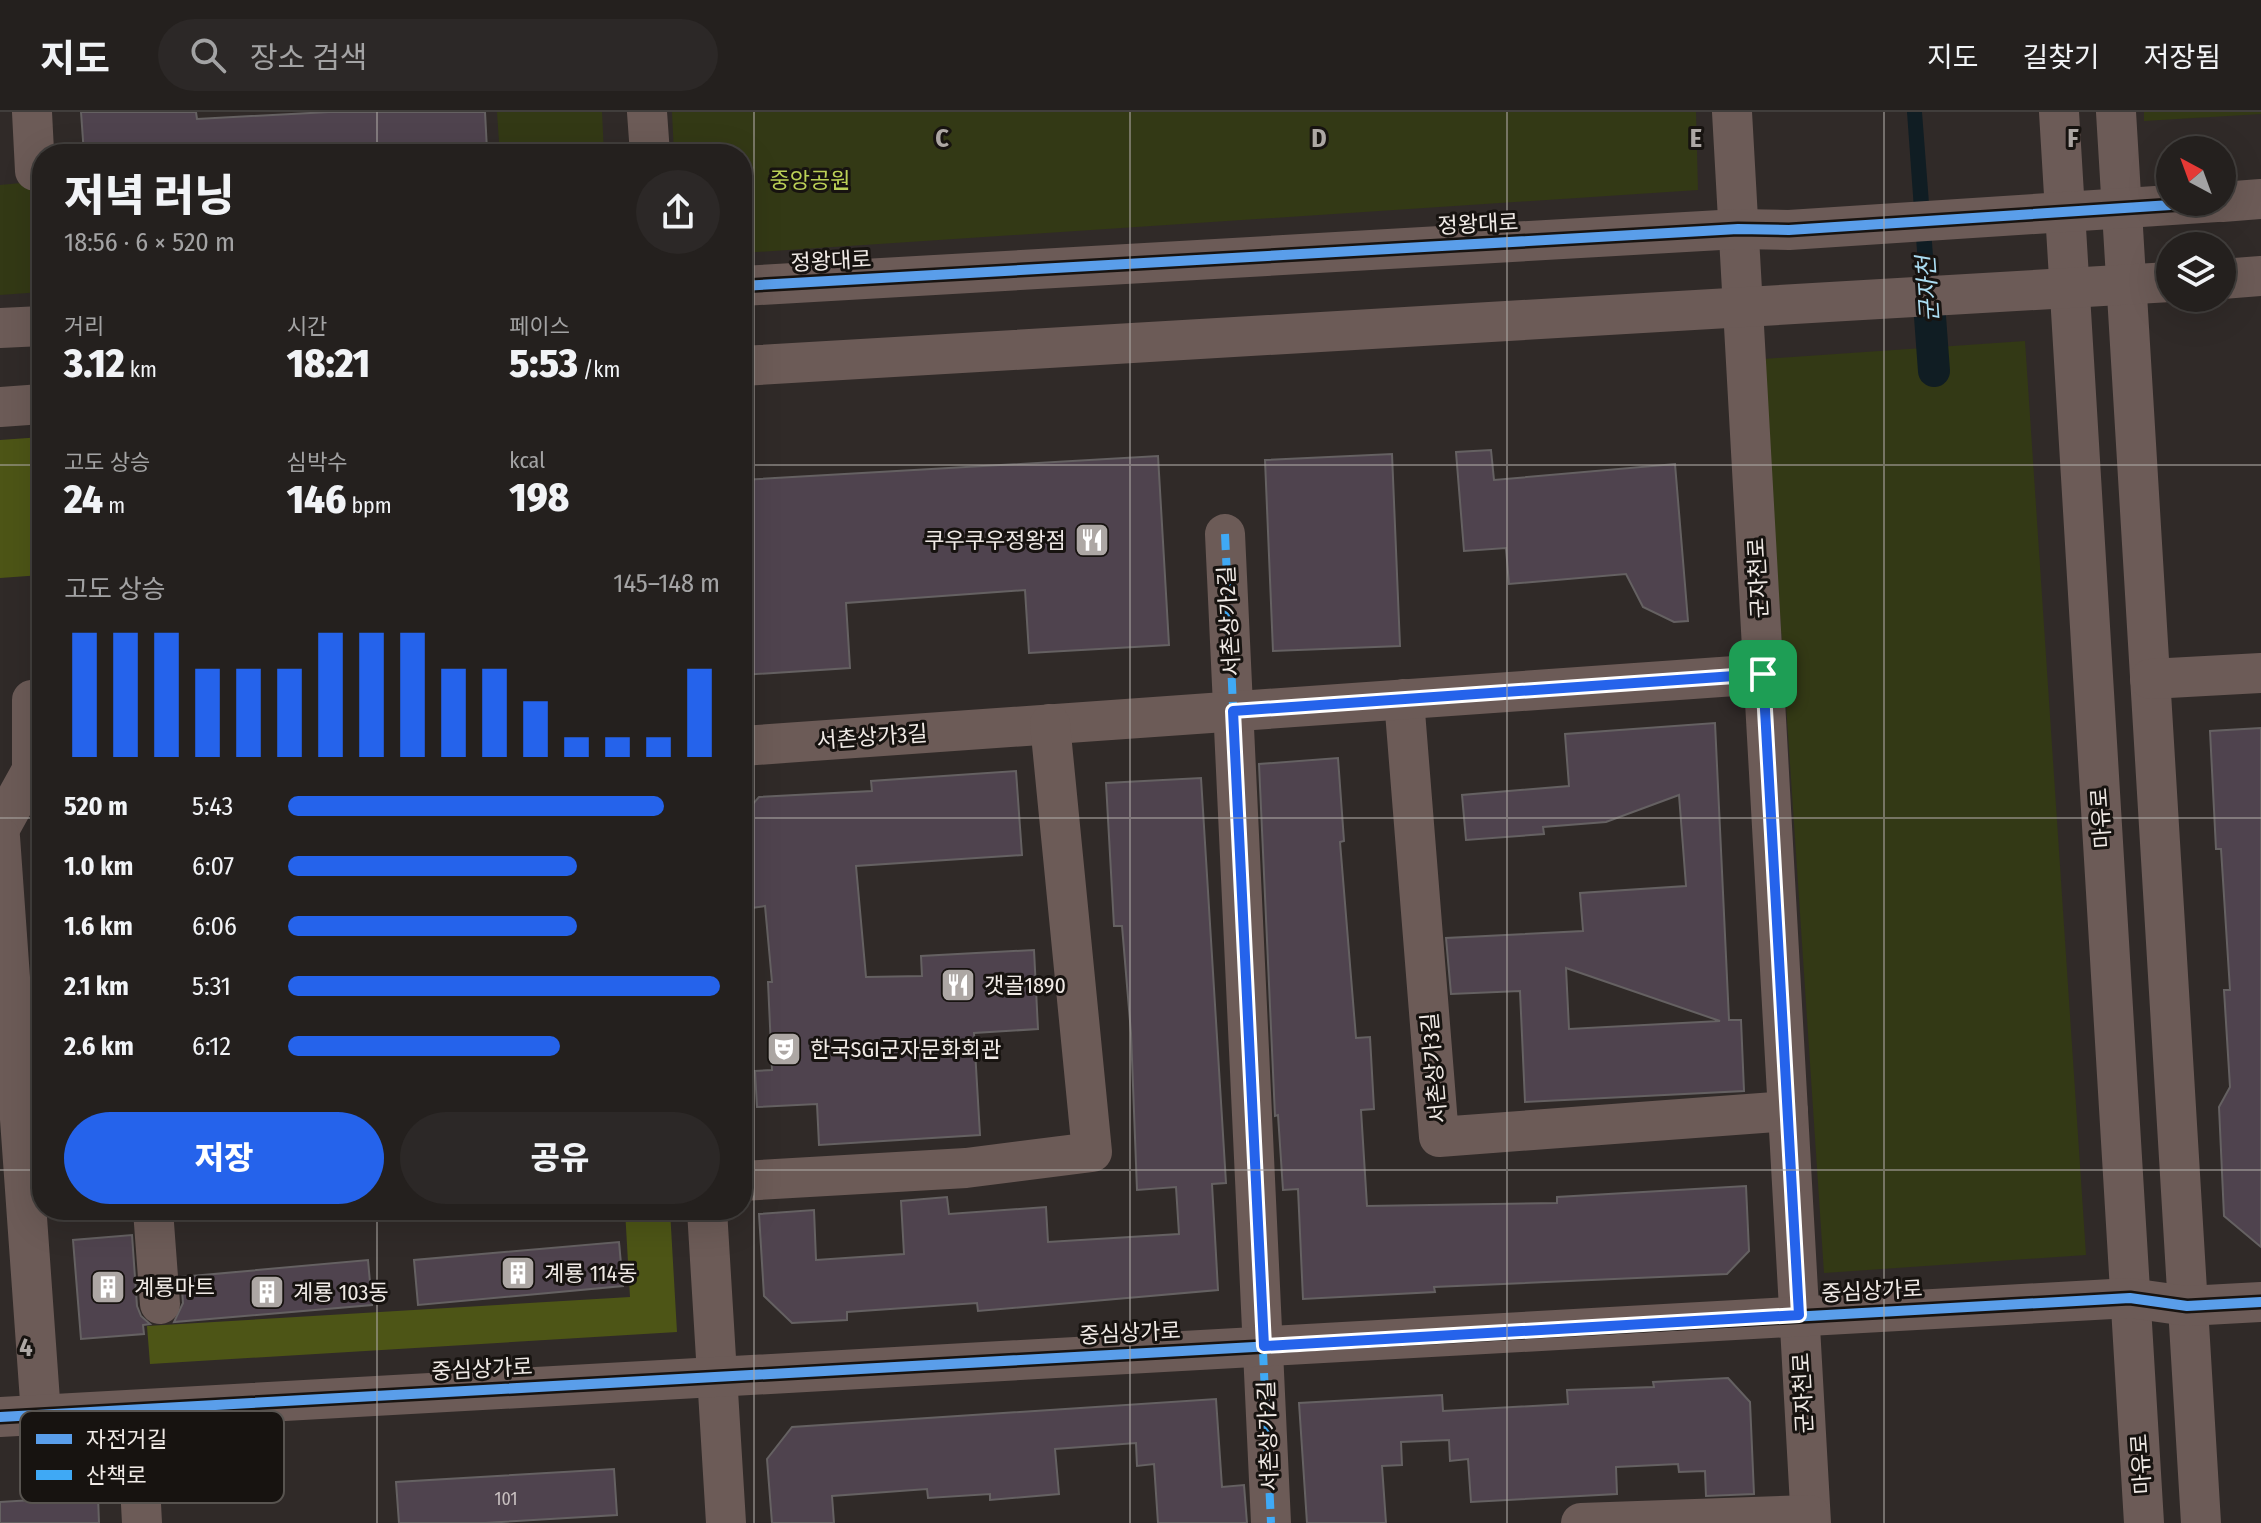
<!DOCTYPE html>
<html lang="ko">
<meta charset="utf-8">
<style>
body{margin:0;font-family:"Fira Sans Condensed","Noto Sans KR",sans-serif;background:#2c2827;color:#f1f3f6;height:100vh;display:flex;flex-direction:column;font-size:30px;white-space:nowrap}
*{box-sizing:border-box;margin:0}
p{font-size:26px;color:#a3a3a4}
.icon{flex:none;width:44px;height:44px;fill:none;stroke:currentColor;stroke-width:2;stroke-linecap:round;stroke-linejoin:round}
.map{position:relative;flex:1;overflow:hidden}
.side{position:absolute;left:32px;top:32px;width:720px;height:1076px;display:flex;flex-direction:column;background:#24201e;border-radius:32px;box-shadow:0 8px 32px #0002,0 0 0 2px #413e3c}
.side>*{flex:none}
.needle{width:52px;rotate:319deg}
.tools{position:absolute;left:2156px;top:24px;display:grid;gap:16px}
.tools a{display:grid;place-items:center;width:80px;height:80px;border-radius:50%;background:#24201e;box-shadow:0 8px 32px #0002,0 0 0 2px #413e3c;font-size:40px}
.pin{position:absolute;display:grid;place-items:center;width:68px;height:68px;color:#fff;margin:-34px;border-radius:16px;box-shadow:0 4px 12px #0006}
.round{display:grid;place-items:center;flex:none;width:84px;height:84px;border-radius:42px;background:#2c2827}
.summary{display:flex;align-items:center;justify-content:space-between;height:136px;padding:0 32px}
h1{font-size:44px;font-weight:800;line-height:60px}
.metrics{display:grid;grid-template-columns:repeat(3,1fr);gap:12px;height:136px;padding:8px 32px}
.metrics div{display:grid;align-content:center}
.metrics b{font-size:40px;font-weight:800}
.metrics small{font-size:22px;font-weight:400}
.metrics p{font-size:22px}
.chart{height:224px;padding:16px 32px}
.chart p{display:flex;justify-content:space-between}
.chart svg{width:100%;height:144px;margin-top:8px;stroke:#2563eb;stroke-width:6}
.action{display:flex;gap:16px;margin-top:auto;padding:16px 32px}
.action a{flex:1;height:92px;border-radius:48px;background:#2563eb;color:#fff;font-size:32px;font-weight:800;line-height:92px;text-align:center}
.action a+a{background:#2c2827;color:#f1f3f6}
ul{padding:0 32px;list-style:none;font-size:26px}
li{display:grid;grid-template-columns:128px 96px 1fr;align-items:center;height:60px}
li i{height:20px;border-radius:10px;background:#2563eb}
header{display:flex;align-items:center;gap:48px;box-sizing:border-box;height:112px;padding:0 40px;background:#24201e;border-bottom:2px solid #413e3c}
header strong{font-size:38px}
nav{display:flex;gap:44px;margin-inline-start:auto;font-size:28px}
.search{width:560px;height:72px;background:#2c2827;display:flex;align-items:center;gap:20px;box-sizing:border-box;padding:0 28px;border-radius:44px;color:#a3a3a4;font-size:30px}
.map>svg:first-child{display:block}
.green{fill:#333915}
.forest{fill:#4d5516}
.water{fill:#101d23}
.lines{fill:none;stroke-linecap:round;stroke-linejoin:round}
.canal{stroke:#101d23;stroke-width:32}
.building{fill:#4f434e;stroke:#656162;stroke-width:2;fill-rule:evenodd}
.minor{stroke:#6c5b57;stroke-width:40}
.quiet{stroke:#3fa9f5;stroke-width:8;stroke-dasharray:16 8;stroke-linecap:butt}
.cycleway-casing{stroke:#171310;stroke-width:15}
.cycleway{stroke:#5a9eea;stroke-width:10}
.route-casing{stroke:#fff;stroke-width:16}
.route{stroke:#2563eb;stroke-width:10}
.grid{fill:none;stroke:#ada7a4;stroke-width:2;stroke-opacity:0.55}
.labels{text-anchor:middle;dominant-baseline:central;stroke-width:6;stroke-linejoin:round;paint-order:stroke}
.number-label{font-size:18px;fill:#c8c0c0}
.park-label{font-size:22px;fill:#bcd157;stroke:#171310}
.street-label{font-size:22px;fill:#f0eae6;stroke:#171310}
.poi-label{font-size:22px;fill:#f0eae6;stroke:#171310;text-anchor:start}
.water-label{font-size:24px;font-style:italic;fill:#abddf2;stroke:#171310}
.key{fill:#171310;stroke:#585450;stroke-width:2}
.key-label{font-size:22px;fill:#f0eae6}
.grid-label{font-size:26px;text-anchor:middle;font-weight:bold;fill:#ada7a4;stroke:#171310;stroke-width:6;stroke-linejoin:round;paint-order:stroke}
</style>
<header>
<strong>지도</strong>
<div class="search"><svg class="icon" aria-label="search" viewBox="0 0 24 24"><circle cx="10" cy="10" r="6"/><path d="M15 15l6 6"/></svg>장소 검색</div>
<nav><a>지도</a><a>길찾기</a><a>저장됨</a></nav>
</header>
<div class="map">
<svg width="2261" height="1411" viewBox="0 0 2261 1411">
<rect width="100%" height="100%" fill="#302a28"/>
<g class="green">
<polygon points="497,0 602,0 604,42 358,42 499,30"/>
<polygon points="672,0 1696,0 1698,78 742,141 742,42 674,42"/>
<polygon points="2144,0 2261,0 2261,2 2144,9"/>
<polygon points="42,69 42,180 0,183 0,73"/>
<polygon points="2025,229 2086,1143 1824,1161 1763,247"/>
</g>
<g class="forest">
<polygon points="42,325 42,463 0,466 0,328"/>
<polygon points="625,1098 670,1098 677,1220 150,1252 147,1214 630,1185"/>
</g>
<polygon class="water" points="1907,0 1922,0 1940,235 1924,236"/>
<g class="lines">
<polyline class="canal" points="1929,191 1934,259"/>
</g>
<g class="building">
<polygon points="81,0 196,0 197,7 329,0 485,0 487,38 404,42 84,42"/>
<polygon points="1491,338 1494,368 1675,352 1688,509 1674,510 1643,495 1626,462 1509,472 1506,436 1464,439 1456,340"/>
<polygon points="1392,342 1400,534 1273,539 1265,348"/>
<polygon points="1158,344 1169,533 1029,541 1025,478 846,491 850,556 742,563 742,368"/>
<path d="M 1715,611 L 1729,908 L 1741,908 L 1744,979 L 1525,990 L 1520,879 L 1451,882 L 1446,826 L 1583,819 L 1580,781 L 1686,774 L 1679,683 L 1606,710 L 1543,715 L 1544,722 L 1466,728 L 1462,683 L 1569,674 L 1565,622 ZM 1566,856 L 1720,909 L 1569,917 Z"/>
<polygon points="2261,616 2261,1135 2224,1104 2219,995 2230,975 2224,878 2230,878 2221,737 2216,737 2210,619"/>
<polygon points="1338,646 1344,729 1340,730 1356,926 1370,925 1374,997 1361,998 1367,1094 1557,1091 1557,1085 1746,1074 1749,1139 1727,1162 1434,1175 1435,1180 1303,1187 1298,1077 1283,1078 1278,1003 1275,1004 1259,652"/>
<polygon points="1016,659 1022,743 856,754 866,865 922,864 921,844 1034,838 1038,917 974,921 980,1023 819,1033 817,992 757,995 755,959 772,958 768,870 772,870 765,794 751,796 747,755 744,755 742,704 759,685 872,679 871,669"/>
<polygon points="1201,666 1226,1071 1212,1072 1218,1178 978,1199 977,1191 847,1200 847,1208 792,1211 764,1184 759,1102 814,1098 816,1148 904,1142 901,1089 947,1085 949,1102 1046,1095 1048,1130 1179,1122 1176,1075 1137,1078 1131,921 1122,814 1114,814 1106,671"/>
<polygon points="132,1123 137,1194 141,1204 150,1212 143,1213 144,1222 81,1227 73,1128"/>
<polygon points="619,1130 623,1174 418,1193 414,1148"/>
<polygon points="368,1148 372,1193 174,1210 183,1191 181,1165"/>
<polygon points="1728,1266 1750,1290 1754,1382 1706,1384 1705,1359 1679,1360 1678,1352 1616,1355 1617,1382 1471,1390 1468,1347 1450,1349 1449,1328 1401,1330 1402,1353 1382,1354 1386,1411 1307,1411 1299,1291 1442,1283 1443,1299 1568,1292 1567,1278 1654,1275 1653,1270"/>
<polygon points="1216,1287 1222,1375 1244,1373 1247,1411 1158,1411 1154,1352 1137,1354 1136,1331 1055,1337 1059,1382 990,1388 990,1382 928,1386 927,1377 832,1384 834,1411 772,1411 767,1347 792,1315"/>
<polygon points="614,1357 617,1403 485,1411 399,1411 396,1370"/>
<polygon points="98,1384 99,1411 0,1411 0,1390"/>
</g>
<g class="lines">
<g class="minor">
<polyline points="32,0 35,59"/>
<polyline points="647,0 650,42"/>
<polyline points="1732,0 1811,1411"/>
<polyline points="2059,0 2144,1411"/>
<polyline points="2116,0 2201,1411"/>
<polyline points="2222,90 2261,87"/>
<polyline points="2222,167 2261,164"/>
<polyline points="742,174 1738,117 1789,118 2217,90"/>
<polyline points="0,216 42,214"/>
<polyline points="742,254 2170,170"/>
<polyline points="0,295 42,292"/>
<polyline points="1225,422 1271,1411"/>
<polyline points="2150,567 2261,561"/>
<polyline points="1404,587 1439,1025 1788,999"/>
<polyline points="742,634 1763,562"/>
<polyline points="0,716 32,658 32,588 42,587"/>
<polyline points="0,725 41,1303"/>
<polyline points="742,1069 966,1056 1092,1040 1050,612"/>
<polyline points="153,1098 160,1192"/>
<polyline points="707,1098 726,1411"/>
<polyline points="136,1298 142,1411"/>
<polyline points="0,1305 2130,1186 2187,1194 2261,1190"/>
<polyline points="1581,1411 1810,1403"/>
</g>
<polyline class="quiet" points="1225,422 1271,1411"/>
<g class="cycleway-casing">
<g id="cycleway">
<polyline points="742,174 1738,117 1789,118 2217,90"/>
<polyline points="0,1305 2130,1186 2187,1194 2261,1190"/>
</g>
</g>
<use href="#cycleway" class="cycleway"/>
</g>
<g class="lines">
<g class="route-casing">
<polygon id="route" points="1763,562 1799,1203 1264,1234 1233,599"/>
</g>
<use href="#route" class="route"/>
</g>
<path class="grid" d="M 377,0 L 377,42M 754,0 L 754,1411M 1130,0 L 1130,1411M 1507,0 L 1507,1411M 1884,0 L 1884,1411M 0,353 L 42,353M 742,353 L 2261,353M 0,706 L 42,706M 742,706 L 2261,706M 0,1058 L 42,1058M 742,1058 L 2261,1058M 377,1098 L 377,1411"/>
<defs>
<g id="restaurant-square" transform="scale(1.8)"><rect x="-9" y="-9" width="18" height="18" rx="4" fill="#ada7a4" stroke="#171310"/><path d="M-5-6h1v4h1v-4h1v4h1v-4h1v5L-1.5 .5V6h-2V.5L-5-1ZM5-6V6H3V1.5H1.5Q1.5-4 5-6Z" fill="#fff"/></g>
<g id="theatre-square" transform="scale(1.8)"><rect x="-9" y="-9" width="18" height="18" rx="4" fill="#ada7a4" stroke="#171310"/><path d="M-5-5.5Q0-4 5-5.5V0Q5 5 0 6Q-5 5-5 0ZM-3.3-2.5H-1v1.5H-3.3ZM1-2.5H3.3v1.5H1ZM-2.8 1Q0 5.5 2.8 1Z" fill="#fff"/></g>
<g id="building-square" transform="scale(1.8)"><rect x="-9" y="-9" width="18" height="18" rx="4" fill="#ada7a4" stroke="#171310"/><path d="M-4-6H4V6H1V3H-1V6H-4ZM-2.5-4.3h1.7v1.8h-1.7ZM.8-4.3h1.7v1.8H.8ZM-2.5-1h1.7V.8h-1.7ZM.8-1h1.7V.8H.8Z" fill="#fff"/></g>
</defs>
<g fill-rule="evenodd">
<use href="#restaurant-square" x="1092" y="428"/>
<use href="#restaurant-square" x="958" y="873"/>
<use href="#theatre-square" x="784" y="937"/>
<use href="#building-square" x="518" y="1161"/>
<use href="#building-square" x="108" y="1175"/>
<use href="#building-square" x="267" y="1180"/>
</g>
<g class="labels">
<g class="number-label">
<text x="506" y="1387">101</text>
</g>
<g class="park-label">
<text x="810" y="68">중앙공원</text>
</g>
<g class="street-label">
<text transform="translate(1478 112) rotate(-3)">정왕대로</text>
<text transform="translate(831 149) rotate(-3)">정왕대로</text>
<text transform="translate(1758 466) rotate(-93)">군자천로</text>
<text transform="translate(1229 509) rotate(-93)">서촌상가2길</text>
<text transform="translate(872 625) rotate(-4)">서촌상가3길</text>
<text transform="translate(2101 706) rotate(-94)">마유로</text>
<text transform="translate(1434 956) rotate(-95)">서촌상가3길</text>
<text transform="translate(1872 1179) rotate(-3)">중심상가로</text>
<text transform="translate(1130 1221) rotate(-3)">중심상가로</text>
<text transform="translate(482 1257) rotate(-3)">중심상가로</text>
<text transform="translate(1803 1281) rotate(-93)">군자천로</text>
<text transform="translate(1268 1324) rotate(-92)">서촌상가2길</text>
<text transform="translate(2141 1352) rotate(-94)">마유로</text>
</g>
<g class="poi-label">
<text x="1066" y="428" text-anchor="end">쿠우쿠우정왕점</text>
<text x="984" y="873">갯골1890</text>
<text x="810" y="937">한국SGI군자문화회관</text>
<text x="544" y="1161">계룡 114동</text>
<text x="134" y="1175">계룡마트</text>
<text x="293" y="1180">계룡 103동</text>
</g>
<g class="water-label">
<text transform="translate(1928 177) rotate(-94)">군자천</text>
</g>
</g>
<rect x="20" y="1299" width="264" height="92" rx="12" class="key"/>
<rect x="36" y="1322" width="36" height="10" fill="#5a9eea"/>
<rect x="36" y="1358" width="36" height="10" fill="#3fa9f5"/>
<g class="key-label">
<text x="86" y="1335">자전거길</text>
<text x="86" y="1371">산책로</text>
</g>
<g class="grid-label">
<text x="942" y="35">C</text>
<text x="1319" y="35">D</text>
<text x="1696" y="35">E</text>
<text x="2073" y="35">F</text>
<text x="26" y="1244">4</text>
</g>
</svg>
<div class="tools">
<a><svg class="needle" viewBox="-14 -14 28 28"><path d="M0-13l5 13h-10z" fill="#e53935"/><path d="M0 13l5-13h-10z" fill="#a3a3a4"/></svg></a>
<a><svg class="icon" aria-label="layers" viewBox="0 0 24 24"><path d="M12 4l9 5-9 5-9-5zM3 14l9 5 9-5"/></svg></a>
</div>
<div class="pin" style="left:1763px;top:562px;background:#1e9e55"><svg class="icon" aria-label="arrive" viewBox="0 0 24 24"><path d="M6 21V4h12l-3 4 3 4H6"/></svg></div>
<section class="side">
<div class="summary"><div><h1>저녁 러닝</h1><p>18:56 · 6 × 520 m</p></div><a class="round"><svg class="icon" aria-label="share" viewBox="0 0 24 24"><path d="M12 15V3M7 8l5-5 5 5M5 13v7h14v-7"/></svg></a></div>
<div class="metrics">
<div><p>거리</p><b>3.12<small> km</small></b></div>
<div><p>시간</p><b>18:21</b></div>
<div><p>페이스</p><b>5:53<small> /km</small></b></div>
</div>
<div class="metrics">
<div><p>고도 상승</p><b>24<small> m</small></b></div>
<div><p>심박수</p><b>146<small> bpm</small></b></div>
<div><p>kcal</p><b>198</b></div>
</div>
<div class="chart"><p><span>고도 상승</span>145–148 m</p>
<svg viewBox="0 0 160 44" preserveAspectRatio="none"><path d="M5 44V6M15 44V6M25 44V6M35 44V17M45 44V17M55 44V17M65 44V6M75 44V6M85 44V6M95 44V17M105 44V17M115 44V27M125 44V38M135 44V38M145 44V38M155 44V17"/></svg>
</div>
<ul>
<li><b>520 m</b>5:43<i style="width:87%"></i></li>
<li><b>1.0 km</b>6:07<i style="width:67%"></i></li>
<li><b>1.6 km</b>6:06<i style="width:67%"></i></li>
<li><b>2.1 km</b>5:31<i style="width:100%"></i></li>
<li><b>2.6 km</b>6:12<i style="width:63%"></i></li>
</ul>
<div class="action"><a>저장</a><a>공유</a></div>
</section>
</div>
